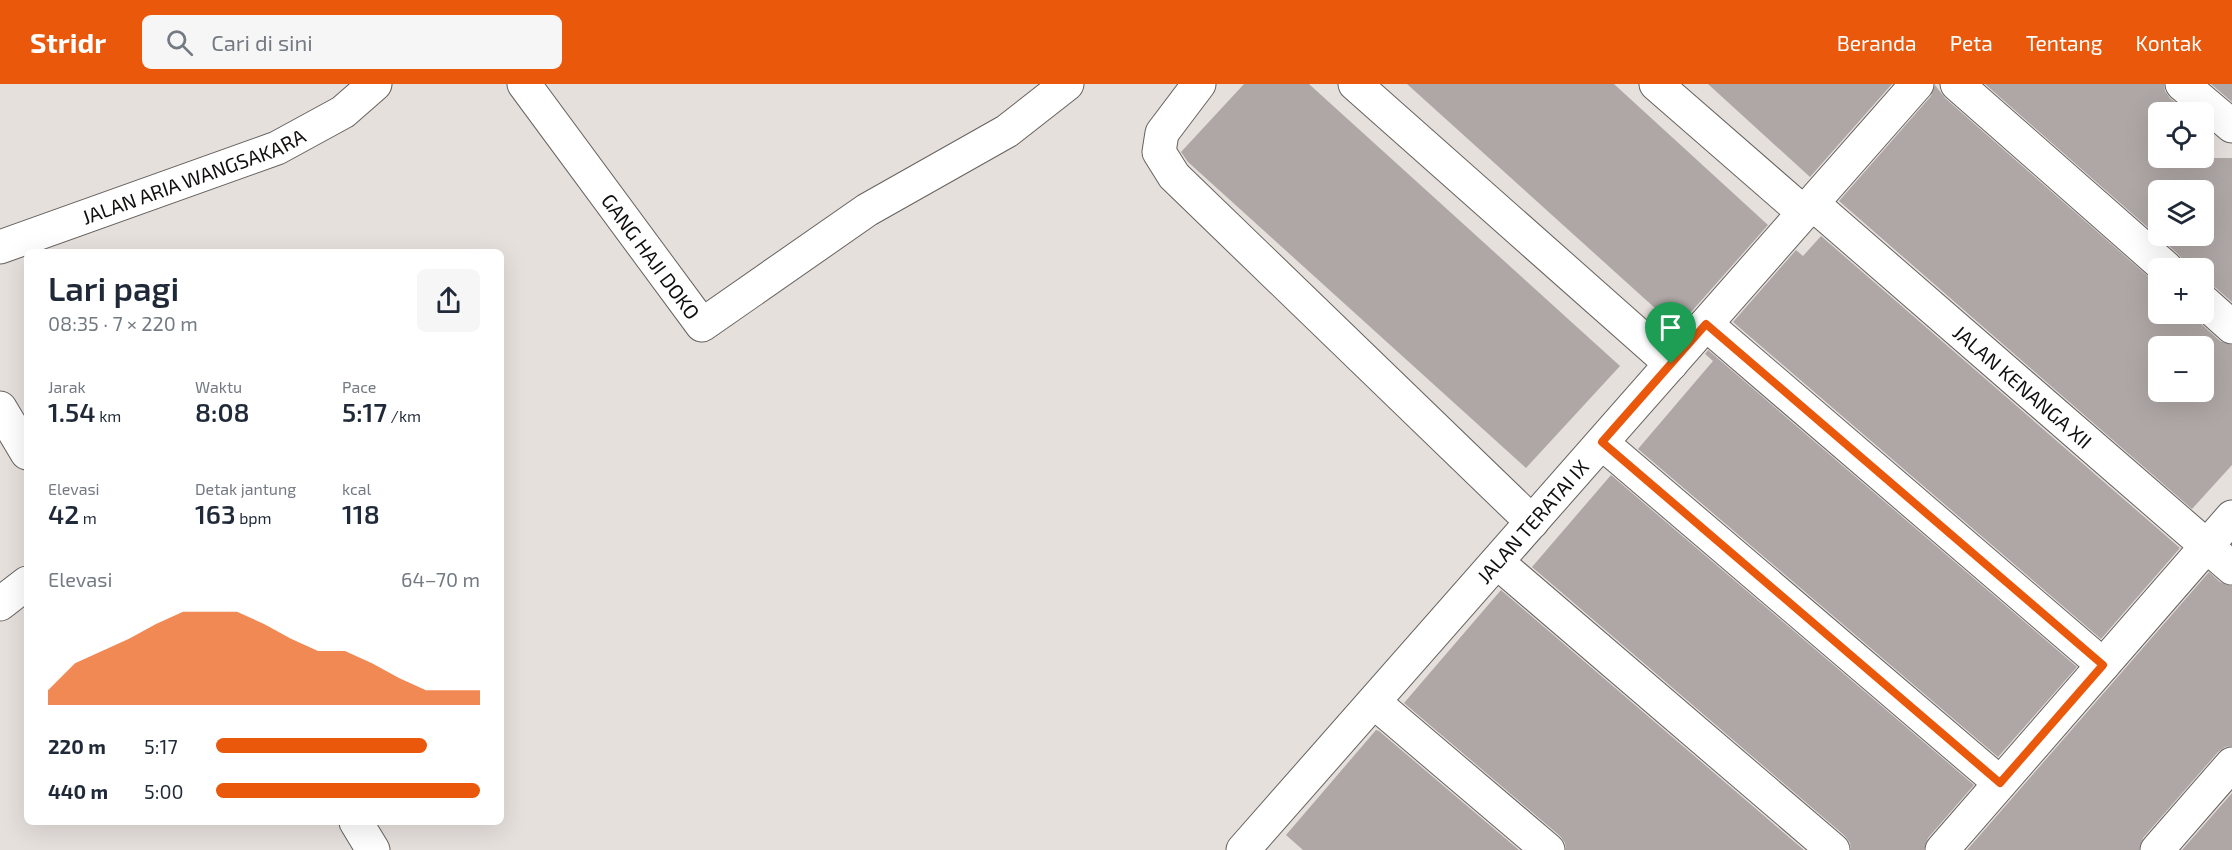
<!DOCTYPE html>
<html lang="id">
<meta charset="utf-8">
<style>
body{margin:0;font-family:"Exo 2",sans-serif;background:#f6f6f7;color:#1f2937;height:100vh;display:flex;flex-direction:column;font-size:22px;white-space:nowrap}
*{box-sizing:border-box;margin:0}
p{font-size:20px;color:#747a83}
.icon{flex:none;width:33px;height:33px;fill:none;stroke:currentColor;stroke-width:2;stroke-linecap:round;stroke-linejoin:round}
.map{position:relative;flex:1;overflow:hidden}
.sheet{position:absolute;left:24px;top:165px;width:480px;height:576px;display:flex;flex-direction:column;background:#fff;border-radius:9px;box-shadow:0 6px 24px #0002}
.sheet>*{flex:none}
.fabs{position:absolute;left:2148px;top:18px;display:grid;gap:12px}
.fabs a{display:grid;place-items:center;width:66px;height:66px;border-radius:9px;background:#fff;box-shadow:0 6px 24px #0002;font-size:30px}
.pin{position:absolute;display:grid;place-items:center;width:51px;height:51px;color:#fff;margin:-62px -26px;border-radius:50% 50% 50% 0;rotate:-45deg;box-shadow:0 0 6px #0007}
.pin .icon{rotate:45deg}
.round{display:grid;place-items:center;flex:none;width:63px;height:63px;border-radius:9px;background:#f6f6f7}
.head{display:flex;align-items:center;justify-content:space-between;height:102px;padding:0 24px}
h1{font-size:33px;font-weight:600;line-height:45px}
.stats{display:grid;grid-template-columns:repeat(3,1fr);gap:9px;height:102px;padding:6px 24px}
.stats div{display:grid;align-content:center}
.stats b{font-size:26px;font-weight:600}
.stats small{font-size:16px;font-weight:400}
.stats p{font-size:16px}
.chart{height:168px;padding:12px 24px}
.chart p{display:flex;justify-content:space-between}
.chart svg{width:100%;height:108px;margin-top:6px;fill:#ea580c;opacity:.7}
ul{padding:0 24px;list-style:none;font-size:20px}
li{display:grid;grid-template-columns:96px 72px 1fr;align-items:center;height:45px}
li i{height:15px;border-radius:8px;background:#ea580c}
header{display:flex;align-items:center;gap:36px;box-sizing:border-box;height:84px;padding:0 30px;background:#ea580c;color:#fff}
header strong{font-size:28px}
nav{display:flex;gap:33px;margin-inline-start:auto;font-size:21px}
.search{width:420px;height:54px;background:#f6f6f7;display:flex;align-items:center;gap:15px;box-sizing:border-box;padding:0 21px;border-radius:9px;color:#747a83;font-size:22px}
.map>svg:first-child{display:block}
.building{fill:#aea7a6;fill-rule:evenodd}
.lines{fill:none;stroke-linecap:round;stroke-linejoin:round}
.minor-casing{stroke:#67625f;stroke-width:35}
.tertiary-casing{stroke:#67625f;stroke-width:35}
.minor{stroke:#fff;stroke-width:33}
.tertiary{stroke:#fff;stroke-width:33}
.route-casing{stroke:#fff;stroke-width:12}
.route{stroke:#ea580c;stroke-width:8}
.labels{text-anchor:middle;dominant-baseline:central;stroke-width:4.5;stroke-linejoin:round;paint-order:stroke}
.street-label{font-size:20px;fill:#110f0e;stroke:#fff}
</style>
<header>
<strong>Stridr</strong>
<div class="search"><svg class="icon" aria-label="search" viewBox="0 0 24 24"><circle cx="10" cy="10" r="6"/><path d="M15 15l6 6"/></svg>Cari di sini</div>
<nav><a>Beranda</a><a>Peta</a><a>Tentang</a><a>Kontak</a></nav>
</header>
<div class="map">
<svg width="2232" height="766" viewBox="0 0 2232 766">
<rect width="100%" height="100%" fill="#e6e0dd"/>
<g class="building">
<polygon points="1244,0 1309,0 1620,282 1526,384 1188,78 1181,68"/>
<polygon points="1407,0 1614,0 1768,141 1677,244"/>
<polygon points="1708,0 1892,0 1810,93"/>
<path d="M 1985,0 L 2164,0 L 2165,7 L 2170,14 L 2187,28 L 2158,28 L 2158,74 L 2232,74 L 2232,218 L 2216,204 L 2204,200 L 2204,184 L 2184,184 L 2184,177 L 2178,170 ZM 2158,106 L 2204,106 L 2204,152 L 2158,152 Z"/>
<polygon points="2211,0 2232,0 2232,18"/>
<path d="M 1935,1 L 1945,14 L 2158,201 L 2158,230 L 2190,230 L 2220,257 L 2232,261 L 2232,381 L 2192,425 L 1839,117 L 1931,12 ZM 2158,262 L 2204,262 L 2204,308 L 2158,308 Z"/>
<polygon points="1821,152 2180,464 2101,555 1733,238 1796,166 1803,172"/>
<polygon points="1708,266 2077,583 1998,673 1638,365 1713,277 1705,270"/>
<polygon points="1611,391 1974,701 1928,754 1924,766 1851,766 1850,759 1845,752 1532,483"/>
<polygon points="2209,488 2220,498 2232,502 2232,662 2225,663 2218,668 2143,754 2139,766 1967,766"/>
<polygon points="1501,506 1804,766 1566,766 1565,759 1560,752 1404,619"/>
<polygon points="1376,646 1379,647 1519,766 1303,766 1286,751"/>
<polygon points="2232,709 2232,766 2182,766"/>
</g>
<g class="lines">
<g class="minor-casing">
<g id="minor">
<path id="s1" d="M 524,0 L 702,241 L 867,126 L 1007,47 L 1067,0"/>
<polyline points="1199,0 1162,49 1159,68 1174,92 1532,438"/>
<polyline points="1355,0 1671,280"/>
<polyline points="1656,0 1804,129"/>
<polyline points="1957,0 2166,184"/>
<polyline points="2182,0 2232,42"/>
<path id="s2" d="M 1813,120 L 2232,484"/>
<polyline points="2204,218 2232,243"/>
<polyline points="1706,240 2103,581"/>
<polyline points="0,324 27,369"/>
<polyline points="1602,359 2000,699"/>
<polyline points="1497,478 1833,766"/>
<polyline points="0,520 27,499"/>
<polyline points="1374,618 1548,766"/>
<polyline points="356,738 373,766"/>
<path id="s3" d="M 1243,766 L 1917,0"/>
<polyline points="1942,766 2232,433"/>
<polyline points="2157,766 2232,680"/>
</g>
</g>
<g class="tertiary-casing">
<g id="tertiary">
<path id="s4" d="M 0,163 L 277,64 L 343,28 L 375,0"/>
</g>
</g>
<use href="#minor" class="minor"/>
<use href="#tertiary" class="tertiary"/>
</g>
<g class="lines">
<g class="route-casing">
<polygon id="route" points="1706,240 2103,581 2000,699 1602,358"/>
</g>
<use href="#route" class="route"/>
</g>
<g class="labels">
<g class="street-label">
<text stroke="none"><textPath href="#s4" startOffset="206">JALAN ARIA WANGSAKARA</textPath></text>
<text stroke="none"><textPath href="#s1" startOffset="214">GANG HAJI DOKO</textPath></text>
<text stroke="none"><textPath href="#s2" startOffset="278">JALAN KENANGA XII</textPath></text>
<text stroke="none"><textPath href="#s3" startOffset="438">JALAN TERATAI IX</textPath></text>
</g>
</g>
</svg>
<div class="fabs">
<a><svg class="icon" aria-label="locate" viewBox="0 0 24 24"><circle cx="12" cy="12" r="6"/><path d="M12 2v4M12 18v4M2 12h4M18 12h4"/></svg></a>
<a><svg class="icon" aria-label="layers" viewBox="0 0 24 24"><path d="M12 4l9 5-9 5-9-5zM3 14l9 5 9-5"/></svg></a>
<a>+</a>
<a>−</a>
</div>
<div class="pin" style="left:1671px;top:280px;background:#1e9e55"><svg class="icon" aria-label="arrive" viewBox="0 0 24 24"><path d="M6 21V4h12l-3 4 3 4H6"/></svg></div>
<section class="sheet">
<div class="head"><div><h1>Lari pagi</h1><p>08:35 · 7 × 220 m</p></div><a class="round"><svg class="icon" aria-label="share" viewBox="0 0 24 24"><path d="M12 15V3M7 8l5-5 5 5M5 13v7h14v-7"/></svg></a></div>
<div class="stats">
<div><p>Jarak</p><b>1.54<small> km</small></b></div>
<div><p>Waktu</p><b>8:08</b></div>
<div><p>Pace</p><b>5:17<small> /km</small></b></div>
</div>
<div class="stats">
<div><p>Elevasi</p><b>42<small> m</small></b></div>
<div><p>Detak jantung</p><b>163<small> bpm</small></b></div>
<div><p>kcal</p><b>118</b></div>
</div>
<div class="chart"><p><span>Elevasi</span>64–70 m</p>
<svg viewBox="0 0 160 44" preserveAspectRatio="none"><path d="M0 44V38L10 27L20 22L30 17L40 11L50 6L60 6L70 6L80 11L90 17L100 22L110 22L120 27L130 33L140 38L150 38L160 38V44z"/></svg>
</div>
<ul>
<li><b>220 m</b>5:17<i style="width:80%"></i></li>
<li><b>440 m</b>5:00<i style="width:100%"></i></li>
</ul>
</section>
</div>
